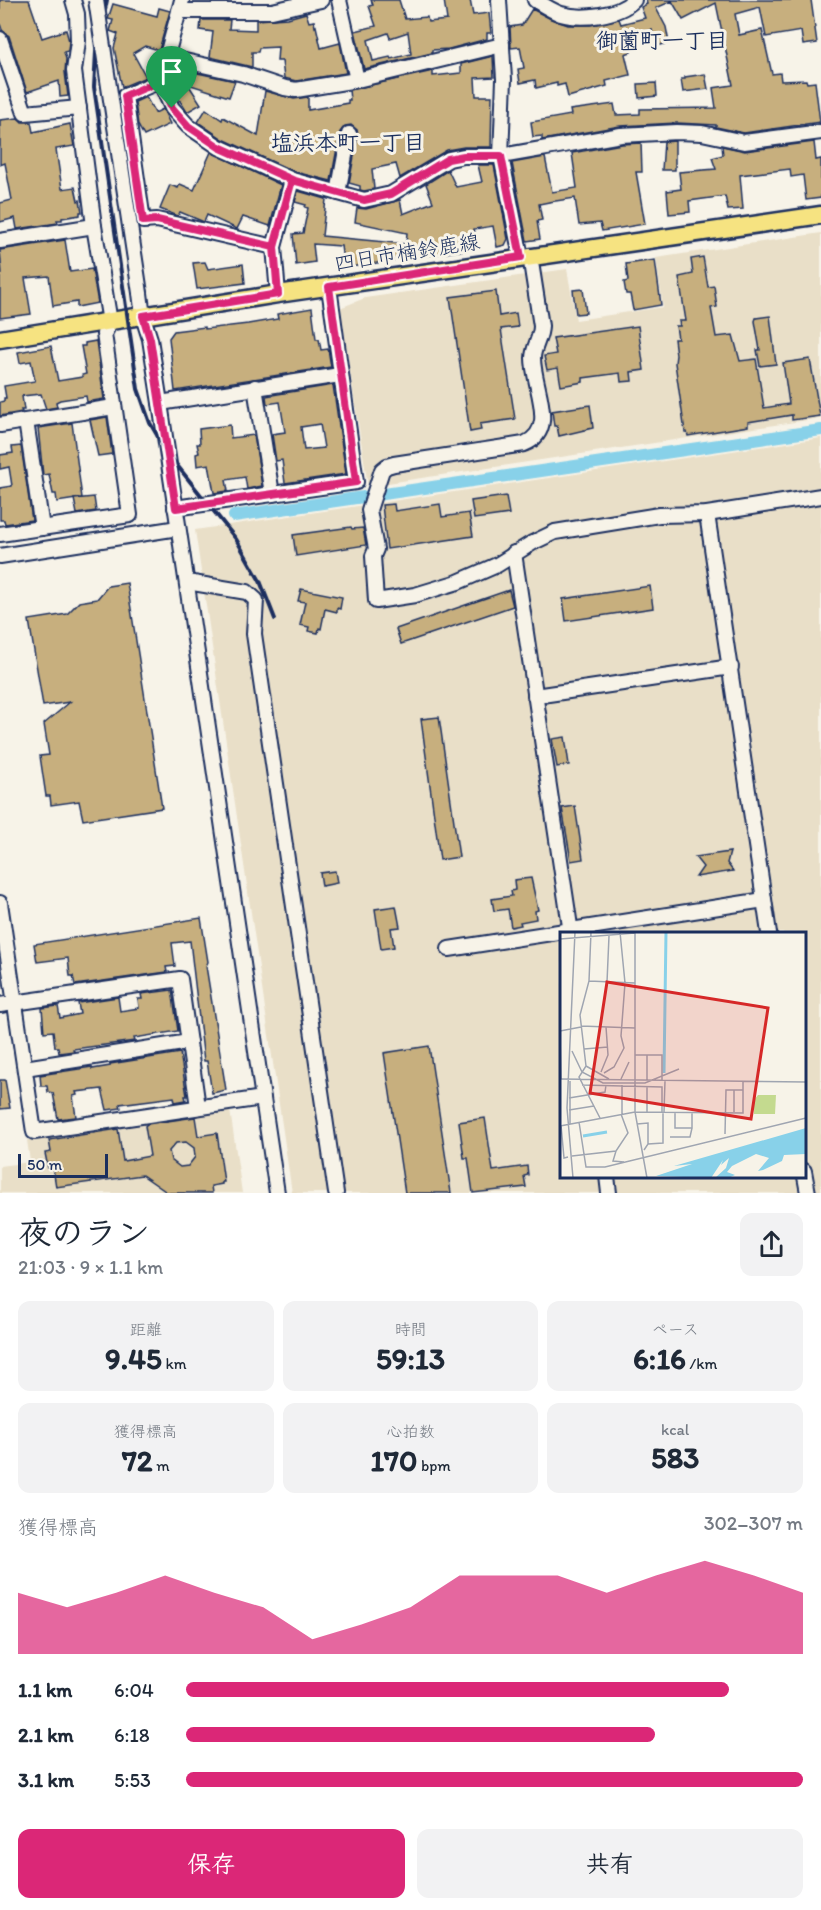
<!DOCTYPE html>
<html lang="ja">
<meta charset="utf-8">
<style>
body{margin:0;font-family:Itim,"Klee One",sans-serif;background:#f2f2f3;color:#1f2937;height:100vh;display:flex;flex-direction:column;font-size:22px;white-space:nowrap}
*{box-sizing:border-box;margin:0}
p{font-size:20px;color:#747a83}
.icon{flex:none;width:33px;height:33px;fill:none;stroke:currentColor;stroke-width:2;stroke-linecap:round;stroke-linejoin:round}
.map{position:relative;height:1193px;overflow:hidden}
.sheet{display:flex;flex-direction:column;background:#fff;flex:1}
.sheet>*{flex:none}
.scale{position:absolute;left:18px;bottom:15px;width:90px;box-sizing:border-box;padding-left:6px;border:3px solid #1b2f5e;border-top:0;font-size:16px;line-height:21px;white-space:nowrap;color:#1b2f5e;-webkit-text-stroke:4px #f7f3e8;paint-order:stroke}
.pin{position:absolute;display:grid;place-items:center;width:51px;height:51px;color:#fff;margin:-62px -26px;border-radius:50% 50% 50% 0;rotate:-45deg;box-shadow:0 0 6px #0007}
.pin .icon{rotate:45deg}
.round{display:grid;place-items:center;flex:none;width:63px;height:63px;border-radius:12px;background:#f2f2f3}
.headline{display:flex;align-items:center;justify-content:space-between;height:102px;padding:0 18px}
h1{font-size:33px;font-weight:700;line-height:45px}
.metrics{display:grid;grid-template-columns:repeat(3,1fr);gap:9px;height:102px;padding:6px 18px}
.metrics div{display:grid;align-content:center;border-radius:12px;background:#f2f2f3;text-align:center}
.metrics b{font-size:30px;font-weight:700}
.metrics small{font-size:16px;font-weight:400}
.metrics p{font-size:16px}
.chart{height:168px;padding:12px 18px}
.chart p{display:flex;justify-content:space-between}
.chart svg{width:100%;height:108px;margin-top:6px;fill:#db2777;opacity:.7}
.cta{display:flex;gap:12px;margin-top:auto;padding:12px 18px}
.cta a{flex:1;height:69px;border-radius:12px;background:#db2777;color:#fff;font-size:24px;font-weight:700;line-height:69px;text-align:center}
.cta a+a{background:#f2f2f3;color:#1f2937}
ul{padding:0 18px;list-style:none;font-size:20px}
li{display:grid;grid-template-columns:96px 72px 1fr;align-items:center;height:45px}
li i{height:15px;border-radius:8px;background:#db2777}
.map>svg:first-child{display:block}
.built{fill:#e9dfc8;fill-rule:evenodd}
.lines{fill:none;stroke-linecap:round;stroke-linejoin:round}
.canal{stroke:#88d1e9;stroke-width:12}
.building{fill:#c7af7e;stroke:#1b2f5e;stroke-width:1.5;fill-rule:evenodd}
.minor-casing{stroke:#1b2f5e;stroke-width:18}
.major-casing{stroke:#1b2f5e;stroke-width:21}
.minor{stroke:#f7f3e8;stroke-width:14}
.major{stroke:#f6e381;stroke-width:16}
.rail{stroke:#1b2f5e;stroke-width:4}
.minor-bridge-casing{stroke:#1b2f5e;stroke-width:18;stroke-linecap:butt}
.minor-bridge{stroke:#f7f3e8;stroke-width:14}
.route-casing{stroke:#fff;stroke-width:12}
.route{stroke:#db2777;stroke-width:8}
.labels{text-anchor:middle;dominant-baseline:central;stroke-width:6;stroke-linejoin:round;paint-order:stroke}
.street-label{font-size:21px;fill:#1b2f5e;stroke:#f7f3e8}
.neighbourhood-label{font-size:22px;font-weight:bold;fill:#1b2f5e;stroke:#f7f3e8}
.inset-river{fill:none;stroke:#88d1e9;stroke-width:3}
.inset-road{fill:none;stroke:#9fa5b1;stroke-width:1.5}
.view{fill:#d62828;fill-opacity:0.15;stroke:#d62828;stroke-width:3}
.inset-edge{fill:none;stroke:#1b2f5e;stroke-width:3}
</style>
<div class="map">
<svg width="821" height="1193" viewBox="0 0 821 1193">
<rect width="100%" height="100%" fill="#f7f3e8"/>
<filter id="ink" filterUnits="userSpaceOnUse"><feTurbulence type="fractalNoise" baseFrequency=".0167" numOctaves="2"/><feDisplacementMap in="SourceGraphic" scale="12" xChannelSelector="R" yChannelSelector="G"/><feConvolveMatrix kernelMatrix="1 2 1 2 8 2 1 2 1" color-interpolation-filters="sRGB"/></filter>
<g filter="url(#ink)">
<g class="built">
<polygon points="821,233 821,418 368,486 340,308 365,298 567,269 576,320 663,307 656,258"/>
<path d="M 821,438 L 821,1193 L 292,1193 L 195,530 ZM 562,933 L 804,933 L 804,1176 L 562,1176 Z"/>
<polygon points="230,1110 242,1193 0,1193 0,1166 30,1162 27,1140"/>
</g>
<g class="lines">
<polyline class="canal" points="234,516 821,430"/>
</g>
<g class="building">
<polygon points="0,0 29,0 42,38 66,30 69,41 68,51 64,52 66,59 65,72 68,96 60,97 59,81 27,92 9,36 2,30 0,24"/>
<path d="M 371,0 L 399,0 L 405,19 L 427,17 L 428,22 L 447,20 L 444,0 L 470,0 L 473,15 L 489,13 L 491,33 L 487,33 L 487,39 L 449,49 L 432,50 L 432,53 L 364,69 L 355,31 L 376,26 L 369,6 L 373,5 ZM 408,32 L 411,54 L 391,59 L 390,57 L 373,61 L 368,40 L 388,33 L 390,38 Z"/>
<polygon points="646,0 811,0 817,43 803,45 801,31 766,37 760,7 735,14 739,35 762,30 772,74 780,73 781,81 806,80 807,83 815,82 820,122 744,133 716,127 716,125 677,123 620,126 542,140 542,136 533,137 531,122 571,115 570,110 614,104 616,115 640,114 640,109 716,108 713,88 733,85 716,3 683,20 672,1 656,8 666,27 669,43 656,46 652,30 628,36 631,52 625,54 630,75 606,81 607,86 568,97 565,84 557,86 557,83 536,88 535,80 520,83 518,69 524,68 520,47 511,48 510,27 522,25 532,9 551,19 568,25 590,25 619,19 621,24 645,18 641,7 647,4"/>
<polygon points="113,4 157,16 159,8 170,11 159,50 145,46 133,53 146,77 122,87 114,48 118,34 110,31 113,20 108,19"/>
<polygon points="306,13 309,22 314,21 315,27 316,26 321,48 340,43 346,73 296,81 284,78 282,61 277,61 278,47 259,48 258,52 252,52 252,67 210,57 213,32 200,30 201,20 230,20 229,29 256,30 256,20 288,18"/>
<polygon points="493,56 494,77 475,78 476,96 492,96 491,147 464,147 447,150 400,178 396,164 372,169 374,189 364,191 360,190 360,186 349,183 358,135 357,130 351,125 345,126 340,132 331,181 295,172 223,139 198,122 206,109 222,120 223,117 258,136 265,91 294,99 308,97 308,110 348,103 348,100 350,100 349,90 433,71 433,76 461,73 461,64"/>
<polygon points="174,68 235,81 229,97 188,84 201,104 187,112 177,96 182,76 172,73"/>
<polygon points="705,74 708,89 683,92 681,79 685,79 685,77"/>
<polygon points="656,83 657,96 639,98 638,84"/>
<polygon points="146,97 155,113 163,109 170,124 144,136 138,125 135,102"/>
<polygon points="18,118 22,122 31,122 33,132 70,124 74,146 56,149 62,189 75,187 78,201 80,200 82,212 80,212 80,215 62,218 62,220 57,220 58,223 17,229 15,218 0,222 0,203 12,200 5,163 0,165 0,120"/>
<polygon points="675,141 675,170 662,170 664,142"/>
<polygon points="814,142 816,160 821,159 821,198 806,200 803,175 791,177 790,169 740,175 743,209 728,210 725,196 689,201 690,212 669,214 667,191 681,189 679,172 716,169 712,158 723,155 722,146 745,151"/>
<polygon points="641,143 642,172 636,172 645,224 602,231 600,223 579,225 575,198 549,202 539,204 542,220 537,221 540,239 527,241 512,163 545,157 552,192 577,188 572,153 622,144"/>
<polygon points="211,152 281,185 270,226 243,217 237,229 207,215 204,222 180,212 178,216 160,209 170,185 178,188 180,184 194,190"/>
<polygon points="478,165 494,165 508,239 505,245 497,247 493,226 474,229 475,233 462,235 464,250 344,268 341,246 313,244 315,262 296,265 293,234 303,233 308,208 305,207 306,205 295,202 298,191 326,199 322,236 406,244 407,233 355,222 357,208 366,209 400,200 403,214 433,202 426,184 448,170 456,187 482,182"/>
<polygon points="65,240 70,272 92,269 98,303 77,307 77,302 53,306 49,276 25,278 31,314 0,318 0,274 2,274 0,250"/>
<polygon points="703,257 708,287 714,286 717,307 711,308 716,337 733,335 740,361 756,359 764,408 789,404 783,363 810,359 820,416 792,420 792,415 748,422 748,426 688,436 687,432 685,432 675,363 676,355 674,339 678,339 676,326 680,326 679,321 686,321 679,277 693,274 691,259"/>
<polygon points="655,260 661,305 633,310 630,294 626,294 624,282 628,281 626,264"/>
<polygon points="205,262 208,269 243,264 245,283 197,289 193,263"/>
<polygon points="583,289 586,313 576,314 573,290"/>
<polygon points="496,291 499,316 516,313 518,327 501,329 515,419 480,424 481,430 470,432 450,297"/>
<polygon points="312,308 316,339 319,339 321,350 328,349 331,367 175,391 169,338 174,331 205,327 205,329 248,324 278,319 277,314"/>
<polygon points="770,316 776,364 760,366 757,350 760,350 755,321 756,318"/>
<polygon points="638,326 644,370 631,372 632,381 621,382 620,373 583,378 583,382 561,386 558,368 547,370 544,356 556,354 553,338"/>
<polygon points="96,341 104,399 87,402 86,396 60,400 56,402 57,407 46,409 41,394 22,396 24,410 21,410 22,412 0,416 0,402 4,401 4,398 6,398 4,386 35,381 31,361 20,363 18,352 51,346 58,381 82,377 82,375 86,374 81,346 85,346 85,343"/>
<path d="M 333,385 L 346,474 L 285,483 L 282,460 L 276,461 L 272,434 L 285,432 L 280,402 L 267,404 L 266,396 ZM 320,424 L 324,448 L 304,450 L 301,427 Z"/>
<polygon points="590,405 593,428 559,436 557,426 554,426 552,411"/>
<polygon points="107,417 112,454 98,456 90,420"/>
<polygon points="72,423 82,498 57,502 56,494 53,494 49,474 43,475 38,428"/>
<polygon points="230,425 231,438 254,435 262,486 247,489 245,477 226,480 228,491 214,493 209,464 197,466 196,454 199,453 197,444 200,444 199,429"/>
<polygon points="21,446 32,520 5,524 4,520 0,520 0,488 12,486 9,467 0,469 0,455 13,453 12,447"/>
<polygon points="506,496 509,514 474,519 471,501"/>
<polygon points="94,497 96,511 77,514 74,499"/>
<polygon points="394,504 395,511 440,504 442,517 469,513 473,536 387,549 382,505"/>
<polygon points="351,527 352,529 363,528 366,545 296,556 293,535"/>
<polygon points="127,583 162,808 83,820 79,801 51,805 50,796 46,796 40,756 49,755 44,724 70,702 43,706 29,620 67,614 79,602 97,599 108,586"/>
<polygon points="650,586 653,608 566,621 563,599"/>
<polygon points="301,589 342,597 340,609 337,608 337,612 325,609 321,629 319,628 318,633 308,631 309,627 300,625 305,602 298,601"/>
<polygon points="509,590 513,606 401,644 396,629"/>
<polygon points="439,717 459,857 440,860 421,719"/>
<polygon points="565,737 569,765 557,767 552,739"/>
<polygon points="575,806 583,859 571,861 562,808"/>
<polygon points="730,852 727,863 733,871 696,877 703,867 695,857"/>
<polygon points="335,871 337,883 322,886 320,873"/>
<polygon points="531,878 538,910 535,911 536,919 520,922 521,925 511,927 508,909 494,911 492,899 512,896 511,891 515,890 514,880"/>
<polygon points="396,906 400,927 391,928 394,947 381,949 375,909"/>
<polygon points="201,918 208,962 206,966 226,1090 212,1093 207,1061 204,1061 190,941 172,943 175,966 166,967 167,972 75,985 73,976 70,976 68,958 37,962 34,944"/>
<polygon points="172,990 178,1031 134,1038 135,1041 73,1049 74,1051 59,1053 58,1047 55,1047 53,1031 44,1032 42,1008 58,1006 60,1018 80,1014 78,1003 118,997 120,1011 139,1008 138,999 142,999 141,994"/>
<polygon points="429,1046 451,1193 405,1193 384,1053"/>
<polygon points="180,1053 187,1096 185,1096 186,1100 175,1102 174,1097 120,1104 121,1108 107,1110 102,1089 76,1092 77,1095 73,1096 76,1117 58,1119 53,1093 48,1092 47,1086 41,1086 40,1075 92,1067 92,1069 110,1066 110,1064"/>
<polygon points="0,1080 5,1080 10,1108 0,1109"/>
<path d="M 195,1117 L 198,1136 L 217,1133 L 224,1182 L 222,1182 L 222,1184 L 211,1186 L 212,1193 L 168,1193 L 142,1175 L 56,1187 L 53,1168 L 48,1168 L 45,1153 L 51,1152 L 49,1140 L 118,1129 L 123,1161 L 150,1156 L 145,1126 L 147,1124 ZM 186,1142 L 194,1148 L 195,1157 L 188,1166 L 180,1167 L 171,1160 L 169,1151 L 176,1143 Z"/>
<polygon points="485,1118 493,1171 527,1166 528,1175 524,1176 526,1187 473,1193 468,1158 464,1158 459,1122"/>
</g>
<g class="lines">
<g class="minor-casing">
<g id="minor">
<polyline points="182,0 160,81 172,108 188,126 219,147 292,180 364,200 391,194 449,159 464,156 501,156 621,135 677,132 702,133 744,142 821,132"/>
<polyline points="339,0 357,80"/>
<polyline points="499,0 504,79 501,156 521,257"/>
<path d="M 535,0 C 543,5 552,11 561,14 C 582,20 618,16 634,0"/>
<polyline points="179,11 272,11 321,0"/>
<polyline points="0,39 25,113 79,108"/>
<polyline points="167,57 243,74 285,88 296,90 357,80 502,45"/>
<polyline points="160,81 125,96 143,221 157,220 274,247"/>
<polyline points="338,193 349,134"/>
<polyline points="0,241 94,226"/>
<path d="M 530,256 L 541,326 C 541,338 533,347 533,358 C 533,387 559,430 524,444 L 394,464 L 387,466 L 382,470 L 369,510 L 376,549 L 373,556 L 376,601 L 415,595 L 458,582 L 497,565 L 532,543 L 555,532 L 659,515 L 707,514 L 821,496"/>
<polyline points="140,293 143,317 150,339 160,403 277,1193"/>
<polyline points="278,294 274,247 292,180"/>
<polyline points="255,387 272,494"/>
<polyline points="160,403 340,375"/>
<polyline points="26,421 42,528"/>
<polyline points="0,425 114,407"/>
<polyline points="175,508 356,482 329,287"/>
<polyline points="707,514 769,933"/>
<polyline points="0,534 130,515 104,334 110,322 94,226 74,71 78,41 77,14 73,0"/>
<polyline points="514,553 571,933"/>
<polyline points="0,556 178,528"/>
<polyline points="187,582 247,592 256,600 254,634 336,1193"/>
<polyline points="535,696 731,667"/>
<polyline points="0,903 34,1132 263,1098"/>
<polyline points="449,949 764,900"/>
<polyline points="0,1005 180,979 198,1107"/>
<polyline points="25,1068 189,1042"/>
<polyline points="804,1171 808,1193"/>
<polyline points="607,1176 609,1193"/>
</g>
</g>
<g class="major-casing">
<polyline id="major" points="0,339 278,294 821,215"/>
</g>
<use href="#minor" class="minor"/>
<use href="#major" class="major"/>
<polyline class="rail" points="107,0 96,52 94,87 138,389 150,423 168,454 236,539 260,581 275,619"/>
<g class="minor-bridge-casing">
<polyline id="minor-bridge" points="96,0 140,293"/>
</g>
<use href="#minor-bridge" class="minor-bridge"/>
</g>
</g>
<g class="lines" filter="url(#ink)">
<g class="route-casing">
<polyline id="route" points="172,108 188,126 219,147 292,180 274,247 278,294 143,316 150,339 176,508 356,482 329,287 521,257 501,156 464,156 448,159 391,194 364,200 292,180 274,247 157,220 143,221 125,96 160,81 172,108"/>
</g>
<use href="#route" class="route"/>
</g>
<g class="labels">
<g class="street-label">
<text transform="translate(407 252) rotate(-9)">四日市楠鈴鹿線</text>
</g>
<g class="neighbourhood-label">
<text x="662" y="40">御薗町一丁目</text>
<text x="348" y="142">塩浜本町一丁目</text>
</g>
</g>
<g transform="translate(560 932)">
<rect width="246" height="246" fill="#f7f3e8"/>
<path d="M 198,163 L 216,163 L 215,182 L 194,182 L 194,168 Z" fill="#c4da8f"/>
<path d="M 246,196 L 246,222 L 224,223 L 222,229 L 203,238 L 198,239 L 209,226 L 196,222 L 172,234 L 167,240 L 175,243 L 168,246 L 155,246 L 166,236 L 169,226 L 161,233 L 163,228 L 151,246 L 96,244 L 132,232 L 114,234 Z" fill="#88d1e9"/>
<path class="inset-river" d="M 104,141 L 106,0M 23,204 L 47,200"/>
<path class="inset-road" d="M 31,0 L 29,49 L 20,83 L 26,134 L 19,145 L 40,186M 75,0 L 75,180 L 87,246M 0,7 L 75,1M 29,49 L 75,51M 47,50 L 49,4M 21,94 L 75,96M 0,99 L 21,95M 0,102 L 1,148M 24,117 L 48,115M 12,119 L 22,140 L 43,151 L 85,151 L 119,137M 75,123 L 102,123 L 102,148M 26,134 L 49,147M 41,140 L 48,123 L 46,95M 44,141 L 54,135 L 64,116 L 61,104 L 65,51 L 60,0M 0,147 L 246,150M 61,147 L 69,130M 87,148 L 87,123M 10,149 L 10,192M 22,153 L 102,155 L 102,180M 62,153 L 62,182M 87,155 L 87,180M 9,166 L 45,160 L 46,153M 9,178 L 34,174M 104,180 L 105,149M 115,180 L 115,196 L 132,196 L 132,180M 174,180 L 174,158M 19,190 L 26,235 L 45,235 L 246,186M 77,192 L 88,191 L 88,212M 1,193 L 4,226 L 8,225M 0,194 L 75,180 L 183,181 L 183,149M 165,202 L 166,158 L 183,158M 110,205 L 130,205 L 132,196M 84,218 L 88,212 L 103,211 L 103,180M 56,219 L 53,229 L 64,230M 12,224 L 56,219 L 68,201 L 61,182M 13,246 L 7,176 L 15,0"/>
<path class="view" d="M 47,50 L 208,76 L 191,187 L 30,161 Z"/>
<rect width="246" height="246" class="inset-edge"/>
</g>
</svg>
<div class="scale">50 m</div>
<div class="pin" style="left:172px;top:108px;background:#1e9e55"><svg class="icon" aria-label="arrive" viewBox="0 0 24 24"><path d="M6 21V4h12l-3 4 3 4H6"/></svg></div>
</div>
<section class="sheet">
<div class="headline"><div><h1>夜のラン</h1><p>21:03 · 9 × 1.1 km</p></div><a class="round"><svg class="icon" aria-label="share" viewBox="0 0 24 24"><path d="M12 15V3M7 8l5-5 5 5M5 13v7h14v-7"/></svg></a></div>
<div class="metrics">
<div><p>距離</p><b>9.45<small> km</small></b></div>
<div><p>時間</p><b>59:13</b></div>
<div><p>ペース</p><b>6:16<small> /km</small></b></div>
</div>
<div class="metrics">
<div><p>獲得標高</p><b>72<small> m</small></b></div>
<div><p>心拍数</p><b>170<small> bpm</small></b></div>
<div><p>kcal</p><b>583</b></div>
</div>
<div class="chart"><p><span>獲得標高</span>302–307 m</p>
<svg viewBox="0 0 160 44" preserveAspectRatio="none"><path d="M0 44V19L10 25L20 19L30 12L40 19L50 25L60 38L70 32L80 25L90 12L100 12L110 12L120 19L130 12L140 6L150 12L160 19V44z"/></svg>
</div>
<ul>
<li><b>1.1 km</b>6:04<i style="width:88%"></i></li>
<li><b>2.1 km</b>6:18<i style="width:76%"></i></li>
<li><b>3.1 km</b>5:53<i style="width:100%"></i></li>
</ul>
<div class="cta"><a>保存</a><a>共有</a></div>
</section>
